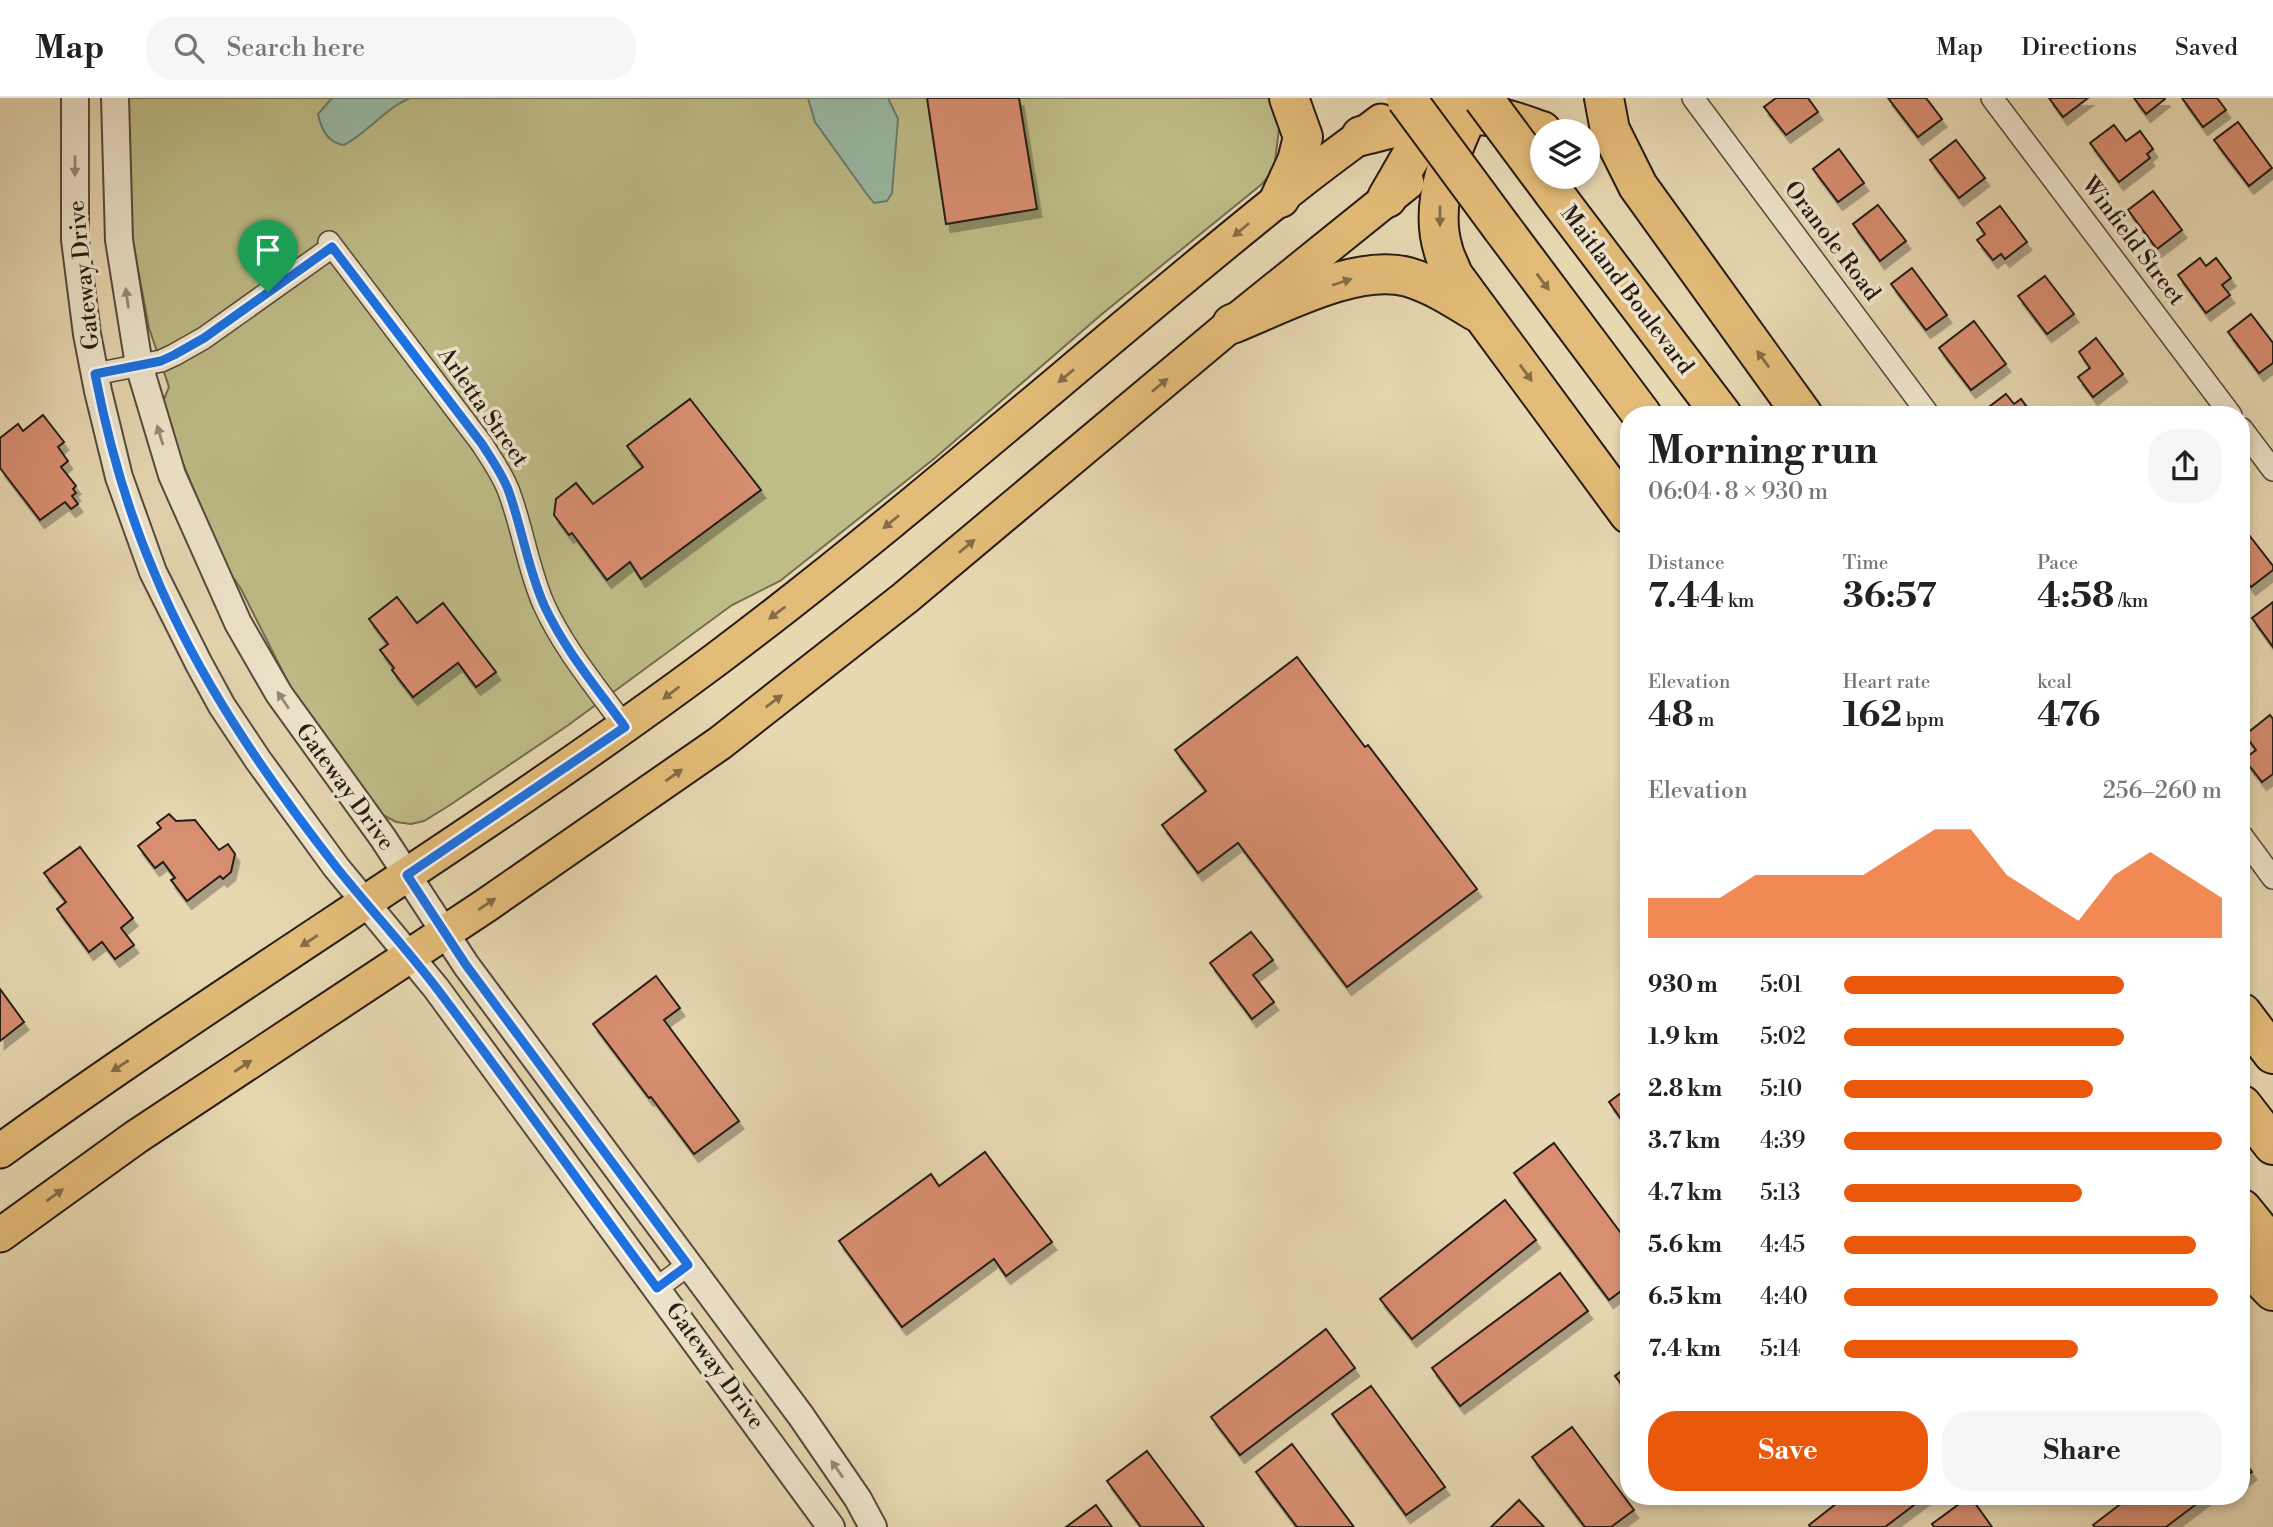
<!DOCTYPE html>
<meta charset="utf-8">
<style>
body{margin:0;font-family:"Libre Bodoni",serif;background:#f6f6f6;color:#222;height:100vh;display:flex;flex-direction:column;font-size:26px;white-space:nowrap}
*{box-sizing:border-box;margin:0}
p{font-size:23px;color:#767676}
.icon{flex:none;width:38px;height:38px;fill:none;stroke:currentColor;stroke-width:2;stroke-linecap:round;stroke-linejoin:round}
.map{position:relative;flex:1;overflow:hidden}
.sheet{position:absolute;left:1620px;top:308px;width:630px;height:1099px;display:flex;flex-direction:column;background:#fff;border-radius:28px;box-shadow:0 4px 10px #0003}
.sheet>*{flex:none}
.tools{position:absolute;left:1530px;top:21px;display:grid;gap:14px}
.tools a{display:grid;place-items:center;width:70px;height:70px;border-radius:50%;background:#fff;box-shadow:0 4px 10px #0003;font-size:35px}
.pin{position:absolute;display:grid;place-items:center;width:60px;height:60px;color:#fff;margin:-72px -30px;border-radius:50% 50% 50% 0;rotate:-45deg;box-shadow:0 0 7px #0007}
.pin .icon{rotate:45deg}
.round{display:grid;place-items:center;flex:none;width:74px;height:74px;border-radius:28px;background:#f6f6f6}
.overview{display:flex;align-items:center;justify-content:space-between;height:119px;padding:0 28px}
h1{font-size:38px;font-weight:800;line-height:52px}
.figures{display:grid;grid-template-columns:repeat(3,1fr);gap:10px;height:119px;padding:7px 28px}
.figures div{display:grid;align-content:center}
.figures b{font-size:35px;font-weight:800}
.figures small{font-size:19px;font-weight:400}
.figures p{font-size:19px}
.chart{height:196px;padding:14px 28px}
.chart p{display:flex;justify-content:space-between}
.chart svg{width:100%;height:126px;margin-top:7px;fill:#ea580c;opacity:.7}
.primary-button{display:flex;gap:14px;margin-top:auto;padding:14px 28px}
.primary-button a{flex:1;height:80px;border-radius:28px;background:#ea580c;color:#fff;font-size:28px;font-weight:800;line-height:80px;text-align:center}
.primary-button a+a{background:#f6f6f6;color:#222}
ul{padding:0 28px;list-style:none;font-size:23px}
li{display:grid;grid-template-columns:112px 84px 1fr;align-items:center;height:52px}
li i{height:18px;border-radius:9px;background:#ea580c}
header{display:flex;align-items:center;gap:42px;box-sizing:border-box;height:98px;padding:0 35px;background:#fff;border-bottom:2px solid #e0e0e0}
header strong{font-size:33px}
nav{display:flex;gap:38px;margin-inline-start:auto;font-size:24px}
.search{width:490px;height:63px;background:#f6f6f6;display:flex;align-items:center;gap:18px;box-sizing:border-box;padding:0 24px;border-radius:28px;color:#767676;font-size:26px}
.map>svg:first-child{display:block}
.green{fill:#bebc87;stroke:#726c4e;stroke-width:2}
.water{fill:#98bba6;stroke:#6a7b6c;stroke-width:2}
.building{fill:#d88e71;stroke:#261b14;stroke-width:2;filter:url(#shadow)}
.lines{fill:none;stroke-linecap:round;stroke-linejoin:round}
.minor-casing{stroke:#564a3c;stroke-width:24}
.tertiary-casing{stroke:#564a3c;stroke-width:30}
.primary-casing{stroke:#261b14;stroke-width:37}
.motorway-casing{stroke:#261b14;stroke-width:42}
.minor{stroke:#efe6cd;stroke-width:21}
.tertiary{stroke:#efe6cd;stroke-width:26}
.primary{stroke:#e4bc79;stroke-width:33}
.motorway{stroke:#e4bc79;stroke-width:38}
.motorway-bridge-casing{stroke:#261b14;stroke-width:42;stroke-linecap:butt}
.motorway-bridge{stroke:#e4bc79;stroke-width:38}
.oneway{fill:#958b7a}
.oneway2{fill:#856c46}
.route-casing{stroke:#fff;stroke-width:14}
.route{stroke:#1a73e8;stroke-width:9}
.labels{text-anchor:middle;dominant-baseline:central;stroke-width:7;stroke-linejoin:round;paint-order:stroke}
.street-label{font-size:23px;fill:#261b14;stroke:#efe6cd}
</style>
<header>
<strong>Map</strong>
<div class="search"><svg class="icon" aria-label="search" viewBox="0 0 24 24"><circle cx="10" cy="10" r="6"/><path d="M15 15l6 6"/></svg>Search here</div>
<nav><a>Map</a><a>Directions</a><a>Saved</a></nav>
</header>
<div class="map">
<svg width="2273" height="1429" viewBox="0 0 2273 1429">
<defs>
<filter id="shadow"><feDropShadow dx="4.5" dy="8" stdDeviation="0" flood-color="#0004"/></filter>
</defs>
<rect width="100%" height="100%" fill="#e7d8b2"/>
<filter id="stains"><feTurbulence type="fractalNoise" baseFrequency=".00286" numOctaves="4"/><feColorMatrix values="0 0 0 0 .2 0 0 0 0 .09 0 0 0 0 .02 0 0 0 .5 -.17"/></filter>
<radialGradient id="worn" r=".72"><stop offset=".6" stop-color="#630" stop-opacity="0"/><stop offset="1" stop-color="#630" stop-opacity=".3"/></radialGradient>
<polygon class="green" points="128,0 1271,0 1280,23 1274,71 1262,86 1102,216 935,360 780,483 732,507 567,628 450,707 424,723 411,726 396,724 383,717 343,666 293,594 241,491 226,469 182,363 162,306 169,289 149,230 130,129"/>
<g class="water">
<path d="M 332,0 L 410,0 C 386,10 368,34 344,47 C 328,45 321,31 318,16 Z"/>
<polygon points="808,0 888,0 898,21 892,95 887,103 874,105 866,95 815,24"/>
</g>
<g class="building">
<polygon points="927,0 1019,0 1037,111 946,126"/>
<polygon points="1776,0 1808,0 1818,14 1786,37 1764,9"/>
<polygon points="1888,0 1926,0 1942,21 1918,39"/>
<polygon points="2049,0 2088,0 2063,19"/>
<polygon points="2134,0 2165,0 2165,1 2146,16"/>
<polygon points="2182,0 2217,0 2226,12 2203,29"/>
<polygon points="2238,24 2272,70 2249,88 2214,42"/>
<polygon points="2114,27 2126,43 2140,33 2153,51 2147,56 2150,60 2119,84 2090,45"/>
<polygon points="1956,42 1985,80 1959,100 1930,62"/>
<polygon points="1839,51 1864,85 1838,104 1813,71"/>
<polygon points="2153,93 2182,132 2157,151 2128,112"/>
<polygon points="1878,107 1906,143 1880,163 1853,126"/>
<polygon points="2000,108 2027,144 2005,161 2001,156 1993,162 1977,142 1985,136 1977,125"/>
<polygon points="2200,160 2206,168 2216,160 2231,180 2222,187 2230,197 2206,215 2178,177"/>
<polygon points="1912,170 1947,217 1926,232 1891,186"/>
<polygon points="2045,178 2074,216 2047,236 2018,198"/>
<polygon points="2251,216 2273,245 2273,265 2259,275 2228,234"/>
<polygon points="1974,223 2006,266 1971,292 1939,250"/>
<polygon points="2096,240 2123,276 2093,299 2078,279 2090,270 2079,254"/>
<polygon points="2006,296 2014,306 2021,301 2033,317 1988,317 1985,312"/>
<polygon points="690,301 761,392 641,481 630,464 607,482 572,435 569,437 554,417 556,401 576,385 593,406 643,369 627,348"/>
<polygon points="43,317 64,344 58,349 68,363 61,369 76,388 73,391 76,395 72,398 78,406 71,411 65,404 40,422 0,370 0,340 18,326 23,333"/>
<polygon points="2242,428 2273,468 2273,472 2251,489 2242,477"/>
<polygon points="397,499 417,525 443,505 496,574 476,589 458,565 413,599 392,572 394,570 380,552 388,546 369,521"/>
<polygon points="2273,504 2273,549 2252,520"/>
<polygon points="1297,559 1365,649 1368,647 1477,791 1347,889 1238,745 1198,775 1162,727 1206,693 1175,652"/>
<polygon points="2270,617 2273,621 2273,676 2262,684 2244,661 2256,652 2245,637"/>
<polygon points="169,716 176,723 195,722 219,752 228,746 235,756 231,774 223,781 220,778 187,803 171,782 175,780 163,764 155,770 138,748 161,730 157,725"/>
<polygon points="80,749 133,820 121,830 134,847 115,861 102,844 89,854 57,811 66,804 44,775"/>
<polygon points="1251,834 1273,862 1253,877 1274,904 1252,921 1210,865"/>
<polygon points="656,878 680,910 664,922 739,1023 694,1056 651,999 649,1000 593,926"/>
<polygon points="0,891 24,924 0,943"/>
<polygon points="1629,989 1629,1020 1623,1024 1609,1004"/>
<polygon points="1554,1045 1629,1146 1629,1187 1609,1202 1514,1075"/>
<polygon points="985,1054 1052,1144 1006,1178 994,1161 902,1229 839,1143 931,1076 939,1088"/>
<polygon points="1505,1102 1536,1142 1412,1241 1380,1201"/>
<polygon points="1560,1175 1588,1213 1460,1308 1432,1270"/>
<polygon points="1326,1231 1355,1270 1240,1357 1211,1319"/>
<polygon points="1629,1267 1629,1296 1615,1278"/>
<polygon points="1371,1288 1445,1389 1406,1417 1332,1316"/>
<polygon points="1572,1329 1634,1412 1611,1429 1585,1429 1532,1359"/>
<polygon points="1292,1346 1354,1429 1297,1429 1256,1374"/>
<polygon points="1147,1353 1204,1429 1141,1429 1107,1383"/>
<polygon points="2242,1360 2252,1374 2242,1381"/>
<polygon points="1846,1398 1926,1398 1885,1429 1810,1429 1809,1427"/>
<polygon points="1970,1398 1992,1429 1934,1429 1932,1426"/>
<polygon points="2131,1398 2207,1398 2166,1429 2095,1429 2093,1427"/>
<polygon points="1519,1402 1544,1429 1491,1429"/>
<polygon points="1096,1407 1112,1429 1066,1429"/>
</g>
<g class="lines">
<g class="minor-casing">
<g id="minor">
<polyline points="1693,0 1929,317"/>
<polyline points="1992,0 2231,317"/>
<path d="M 329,144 L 482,346 C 492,362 503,377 509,394 C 523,431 528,471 544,507 C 564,551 597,590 625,629"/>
<polyline points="95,276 161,263 174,257 204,240 332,149"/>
<polyline points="2242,331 2273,372"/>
<polyline points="2242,738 2273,780"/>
<polyline points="657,1190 688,1167"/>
</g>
</g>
<g class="tertiary-casing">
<g id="tertiary">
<polyline points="75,0 75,142 87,236 98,293 119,379 153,474 199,566 222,608 258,662 336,769 436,890 831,1429"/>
<polyline points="115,0 119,142 139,267 172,377 238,525 279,596 383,740 466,867 801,1318 858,1401 873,1429"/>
</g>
</g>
<g class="primary-casing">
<g id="primary">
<path d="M 0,1053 C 234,884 483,735 714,563 C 909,417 1089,254 1278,102 C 1311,74 1347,49 1381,23"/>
<polyline points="0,1137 136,1039 485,808 720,645 905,500 1232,226 1407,85"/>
</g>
</g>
<g class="motorway-casing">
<g id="motorway">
<path d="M 1476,0 C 1454,44 1428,102 1443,151 C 1445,160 1450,168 1453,177 L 1629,416"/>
<polyline points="1604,0 1610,32 1638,88 1803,317"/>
<path d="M 1361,38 C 1404,28 1450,12 1495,19 C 1510,21 1527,28 1542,33"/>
<polyline points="1553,94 1722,317"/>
<polyline points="1280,100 1297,63 1303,39 1289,0"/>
<polyline points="1387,100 1440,8"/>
<polyline points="1502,130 1642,317"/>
<path d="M 1232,226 C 1280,207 1356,165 1408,179 C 1432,186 1454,200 1475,213"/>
<polyline points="2242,915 2273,956"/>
<polyline points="2242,1007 2273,1047"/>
<polyline points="2242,1111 2273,1149"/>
<polyline points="2242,1161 2273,1193"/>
</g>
</g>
<use href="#minor" class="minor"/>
<use href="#tertiary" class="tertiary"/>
<use href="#primary" class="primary"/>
<use href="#motorway" class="motorway"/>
<g class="motorway-bridge-casing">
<g id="motorway-bridge">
<polyline points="1406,0 1502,130"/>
<polyline points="1483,0 1553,94"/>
</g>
</g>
<use href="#motorway-bridge" class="motorway-bridge"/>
</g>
<defs><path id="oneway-solid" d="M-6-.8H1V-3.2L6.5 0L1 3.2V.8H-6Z" transform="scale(1.75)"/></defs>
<g class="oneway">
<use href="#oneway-solid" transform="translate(75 68) rotate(90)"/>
<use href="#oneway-solid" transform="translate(127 200) rotate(-98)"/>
<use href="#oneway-solid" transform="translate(160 337) rotate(-107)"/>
<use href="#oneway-solid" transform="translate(283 602) rotate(-124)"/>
<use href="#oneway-solid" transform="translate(837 1371) rotate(-125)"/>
</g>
<g class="oneway2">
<use href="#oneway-solid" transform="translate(1440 118) rotate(90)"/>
<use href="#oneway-solid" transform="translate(1241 132) rotate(140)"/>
<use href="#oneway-solid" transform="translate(1342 184) rotate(-18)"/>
<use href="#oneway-solid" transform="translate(1543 184) rotate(53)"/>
<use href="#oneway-solid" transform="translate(1763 261) rotate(-126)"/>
<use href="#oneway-solid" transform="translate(1526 275) rotate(54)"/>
<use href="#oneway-solid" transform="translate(1066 278) rotate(140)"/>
<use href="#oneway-solid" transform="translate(1160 287) rotate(-40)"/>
<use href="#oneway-solid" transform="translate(891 424) rotate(140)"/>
<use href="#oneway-solid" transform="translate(967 448) rotate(-40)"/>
<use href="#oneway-solid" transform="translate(777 515) rotate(143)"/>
<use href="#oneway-solid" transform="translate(671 595) rotate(143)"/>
<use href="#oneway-solid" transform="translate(774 603) rotate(-37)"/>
<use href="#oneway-solid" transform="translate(674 677) rotate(-35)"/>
<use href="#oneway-solid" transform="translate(487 806) rotate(-34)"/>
<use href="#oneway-solid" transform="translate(309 843) rotate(147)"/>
<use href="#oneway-solid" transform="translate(120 968) rotate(147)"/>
<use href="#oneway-solid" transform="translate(243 968) rotate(-33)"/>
<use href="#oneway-solid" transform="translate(55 1097) rotate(-36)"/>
</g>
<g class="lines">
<g class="route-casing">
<path id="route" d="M 332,149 L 482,346 C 492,362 503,377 509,394 C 522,431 528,471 544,507 C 564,551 597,590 625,629 L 407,777 L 466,867 L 688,1167 L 657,1190 C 584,1091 512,990 438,892 C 406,850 370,811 337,770 C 266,679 198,581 154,474 C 127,411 108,343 95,276 L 161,263 L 174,257 L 204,240 Z"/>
</g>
<use href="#route" class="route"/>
</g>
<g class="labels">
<g class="street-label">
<text transform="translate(1832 143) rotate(53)">Oranole Road</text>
<text transform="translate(2133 143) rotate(53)">Winfield Street</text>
<text transform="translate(84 177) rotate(-96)">Gateway Drive</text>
<text transform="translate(1627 192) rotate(53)">Maitland Boulevard</text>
<text transform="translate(483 309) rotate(55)">Arletta Street</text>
<text transform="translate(345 689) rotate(54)">Gateway Drive</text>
<text transform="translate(715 1268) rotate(54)">Gateway Drive</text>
</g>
</g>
<rect width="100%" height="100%" filter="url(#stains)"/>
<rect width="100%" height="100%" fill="url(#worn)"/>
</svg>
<div class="tools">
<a><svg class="icon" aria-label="layers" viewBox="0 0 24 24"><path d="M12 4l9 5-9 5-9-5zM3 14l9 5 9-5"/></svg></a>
</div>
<div class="pin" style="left:268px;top:194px;background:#1e9e55"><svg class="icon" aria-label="arrive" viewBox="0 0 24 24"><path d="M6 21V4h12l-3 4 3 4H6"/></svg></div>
<section class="sheet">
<div class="overview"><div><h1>Morning run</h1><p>06:04 · 8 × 930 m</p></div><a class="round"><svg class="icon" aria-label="share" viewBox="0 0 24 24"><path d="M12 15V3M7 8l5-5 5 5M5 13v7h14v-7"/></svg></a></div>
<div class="figures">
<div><p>Distance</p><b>7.44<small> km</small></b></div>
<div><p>Time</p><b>36:57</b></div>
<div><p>Pace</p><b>4:58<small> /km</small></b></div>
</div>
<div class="figures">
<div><p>Elevation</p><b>48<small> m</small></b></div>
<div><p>Heart rate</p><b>162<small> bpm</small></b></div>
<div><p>kcal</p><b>476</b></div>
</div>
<div class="chart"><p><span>Elevation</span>256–260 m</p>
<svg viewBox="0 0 160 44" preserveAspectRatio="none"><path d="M0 44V30L10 30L20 30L30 22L40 22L50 22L60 22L70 14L80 6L90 6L100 22L110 30L120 38L130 22L140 14L150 22L160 30V44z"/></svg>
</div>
<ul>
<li><b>930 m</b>5:01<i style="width:74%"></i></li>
<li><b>1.9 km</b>5:02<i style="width:74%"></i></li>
<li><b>2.8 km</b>5:10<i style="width:66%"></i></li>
<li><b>3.7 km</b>4:39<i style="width:100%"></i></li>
<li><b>4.7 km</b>5:13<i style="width:63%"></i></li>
<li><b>5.6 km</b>4:45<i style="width:93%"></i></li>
<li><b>6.5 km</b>4:40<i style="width:99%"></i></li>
<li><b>7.4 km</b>5:14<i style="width:62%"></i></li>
</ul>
<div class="primary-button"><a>Save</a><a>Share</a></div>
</section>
</div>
